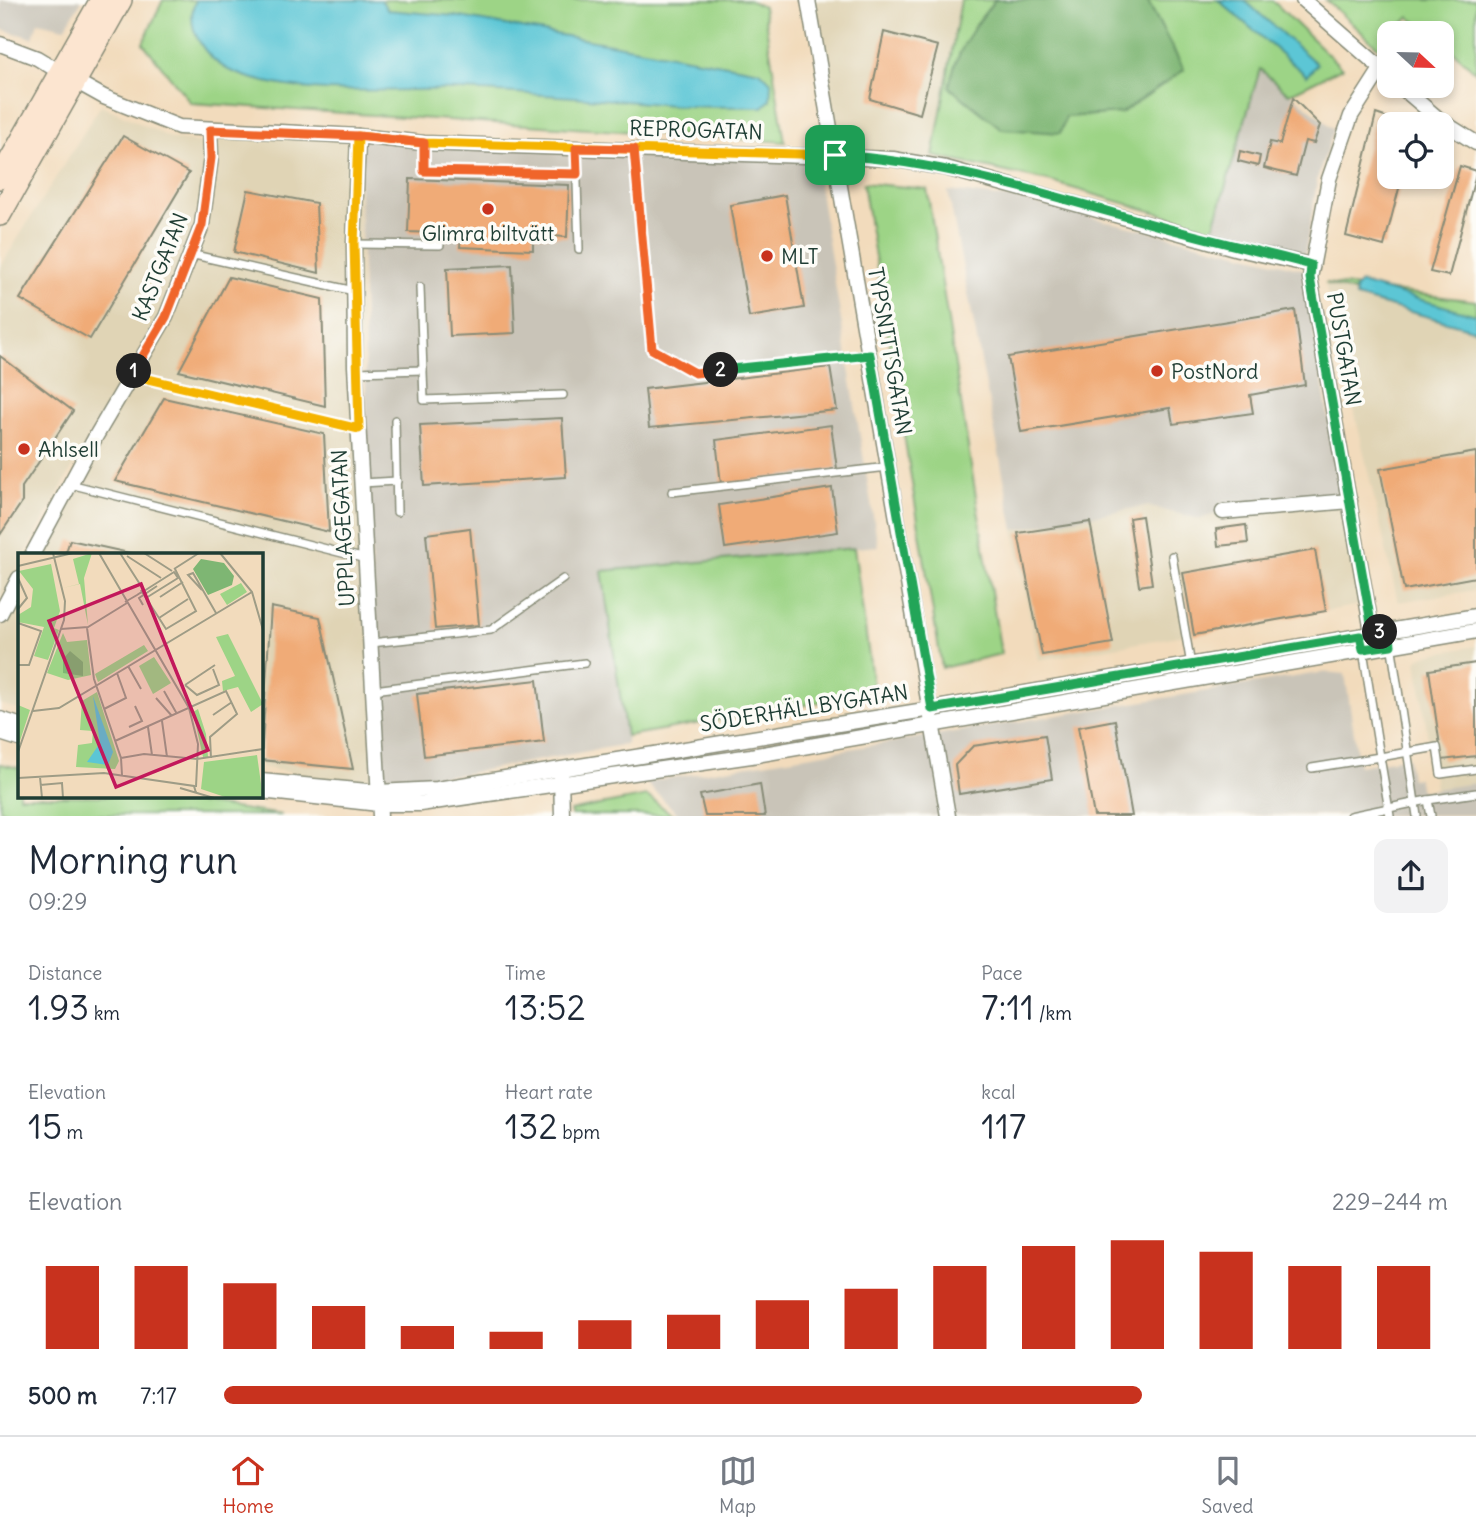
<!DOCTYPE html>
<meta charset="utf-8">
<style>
body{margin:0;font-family:Delius,sans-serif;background:#f2f2f3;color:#1f2937;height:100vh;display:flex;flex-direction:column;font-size:26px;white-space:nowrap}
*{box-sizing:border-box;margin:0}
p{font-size:23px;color:#747a83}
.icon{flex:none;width:38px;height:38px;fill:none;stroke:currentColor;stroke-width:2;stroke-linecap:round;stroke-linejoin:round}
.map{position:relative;height:816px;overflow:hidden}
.drawer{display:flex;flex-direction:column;background:#fff;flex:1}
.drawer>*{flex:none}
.needle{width:46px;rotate:112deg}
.tools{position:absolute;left:1377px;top:21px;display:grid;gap:14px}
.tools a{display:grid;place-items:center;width:77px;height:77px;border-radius:14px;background:#fff;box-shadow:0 4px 10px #0003;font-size:35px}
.pin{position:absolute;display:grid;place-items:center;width:60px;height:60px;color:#fff;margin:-30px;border-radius:14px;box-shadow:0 4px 10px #0006}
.km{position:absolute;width:35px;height:35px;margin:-18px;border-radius:50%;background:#222;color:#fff;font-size:19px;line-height:35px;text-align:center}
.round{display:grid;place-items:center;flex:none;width:74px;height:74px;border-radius:14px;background:#f2f2f3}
.headline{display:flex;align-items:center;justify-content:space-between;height:119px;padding:0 28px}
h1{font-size:38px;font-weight:600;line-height:52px}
.stats{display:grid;grid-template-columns:repeat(3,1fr);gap:10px;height:119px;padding:7px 28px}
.stats div{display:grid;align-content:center}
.stats b{font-size:35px;font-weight:600}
.stats small{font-size:19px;font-weight:400}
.stats p{font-size:19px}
.chart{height:196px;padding:14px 28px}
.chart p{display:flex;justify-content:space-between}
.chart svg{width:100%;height:126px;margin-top:7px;stroke:#c8321e;stroke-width:6}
ul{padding:0 28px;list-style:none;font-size:23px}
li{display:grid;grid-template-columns:112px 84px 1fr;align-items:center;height:52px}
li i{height:18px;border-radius:9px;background:#c8321e}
.tabs{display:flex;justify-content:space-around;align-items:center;height:98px;border-top:2px solid #e0e1e3;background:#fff;font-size:19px;color:#747a83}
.tabs a{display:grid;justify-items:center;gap:4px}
.tabs .on{color:#c8321e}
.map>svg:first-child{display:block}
.built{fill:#e0d4b5}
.industrial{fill:#c9c4b8}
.green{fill:#9dd486;stroke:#5e885d;stroke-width:2}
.forest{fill:#7eb673;stroke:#4e7a54;stroke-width:2}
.water{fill:#5bc6d5;stroke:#3d8284;stroke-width:2}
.building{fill:#f0ab77}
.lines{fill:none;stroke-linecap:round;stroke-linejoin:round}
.service-casing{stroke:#888c78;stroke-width:10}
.minor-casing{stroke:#888c78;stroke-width:17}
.secondary-casing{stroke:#888c78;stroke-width:24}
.service{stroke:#fff;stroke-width:7}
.minor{stroke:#fff;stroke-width:14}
.secondary{stroke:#fce5d0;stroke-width:21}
.split-1-casing{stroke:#fff;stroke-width:14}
.split-2-casing{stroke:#fff;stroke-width:14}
.split-3-casing{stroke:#fff;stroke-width:14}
.split-4-casing{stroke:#fff;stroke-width:14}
.split-1{stroke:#f5b400;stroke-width:9}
.split-2{stroke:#f0652b;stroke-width:9}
.split-3{stroke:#22a559;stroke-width:9}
.split-4{stroke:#22a559;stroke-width:9}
.poi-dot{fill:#c8321e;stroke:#fdfcf7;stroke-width:2.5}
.labels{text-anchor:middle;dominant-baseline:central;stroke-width:7;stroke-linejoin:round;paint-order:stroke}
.street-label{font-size:21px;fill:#1f3d34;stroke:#fdfcf7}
.poi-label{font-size:21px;fill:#1f3d34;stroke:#fdfcf7;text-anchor:start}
.inset-road{fill:none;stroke:#9e9c86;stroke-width:2}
.view{fill:#c2185b;fill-opacity:0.15;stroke:#c2185b;stroke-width:3.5}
.inset-edge{fill:none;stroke:#1f3d34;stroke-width:3.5}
</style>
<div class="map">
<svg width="1476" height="816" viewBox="0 0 1476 816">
<rect width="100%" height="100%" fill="#fdfcf7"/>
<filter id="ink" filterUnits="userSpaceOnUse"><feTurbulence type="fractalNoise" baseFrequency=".0143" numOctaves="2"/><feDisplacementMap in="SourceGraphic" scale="14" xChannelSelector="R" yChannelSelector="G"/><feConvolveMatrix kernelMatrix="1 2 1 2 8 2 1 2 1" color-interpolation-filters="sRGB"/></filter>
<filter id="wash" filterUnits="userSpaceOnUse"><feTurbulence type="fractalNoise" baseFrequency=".00686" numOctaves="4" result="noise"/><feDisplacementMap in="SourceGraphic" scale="28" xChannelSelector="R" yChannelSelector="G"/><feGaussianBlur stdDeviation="1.57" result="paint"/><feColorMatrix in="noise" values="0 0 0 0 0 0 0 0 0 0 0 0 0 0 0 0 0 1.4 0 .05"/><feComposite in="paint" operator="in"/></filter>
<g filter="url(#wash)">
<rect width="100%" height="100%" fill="#f2dbbc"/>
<g class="built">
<polygon points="809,0 961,0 930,166 835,155"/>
<polygon points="101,105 173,139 204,143 210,130 358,136 366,567 385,789 261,767 261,555 33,555 130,376 117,386 25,555 19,555 19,565 0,600 0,267"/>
<polygon points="1325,283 1476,330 1476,590 1398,602"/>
<polygon points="1343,502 1361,605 1038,660 1014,530 1147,506 1200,519 1223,512"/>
<polygon points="19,580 19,710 0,704 0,615"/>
<polygon points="1476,646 1476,783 1435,789 1417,660 1425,655"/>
</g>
<g class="industrial">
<polygon points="0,0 82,0 65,28 38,22 33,38 0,29"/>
<polygon points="1260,68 1334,129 1318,176 1305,254 1213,229"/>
<polygon points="358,136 814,155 878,546 602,571 627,744 463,774 378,780"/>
<polygon points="948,191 1016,199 1303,269 1343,502 1223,512 1200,519 1146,506 1014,530"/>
<polygon points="1325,672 1345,674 1359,766 1408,757 1411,779 1418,778 1421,791 1476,783 1476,815 680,816 645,782"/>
</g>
<g class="green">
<polygon points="163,0 749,0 763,7 785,142 191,103 143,43"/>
<polygon points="961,0 995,0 973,28 1066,117 1121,113 1184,70 1147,0 1272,0 1342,68 1289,94 1260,69 1213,229 1048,181 933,156"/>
<polygon points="1326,0 1476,0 1476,72 1442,41 1442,33 1431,33 1409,17 1394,33 1390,33 1389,38 1380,49"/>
<polygon points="863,183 927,189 1001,654 942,668"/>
<polygon points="1325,283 1476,301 1476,330"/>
<polygon points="854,548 874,693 626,736 602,571"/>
<polygon points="0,764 19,768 19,796 151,796 282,815 16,815 0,810"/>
<polygon points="647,796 673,815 571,815 570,811 579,809"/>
</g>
<path class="forest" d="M 995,0 L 1147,0 L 1184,70 L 1121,113 L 1066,117 L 1060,133 L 1002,129 L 949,87 C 955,52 974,27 995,0 Z"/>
<g class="water">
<path d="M 196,0 L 381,0 L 388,10 L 455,16 L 760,71 L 771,82 L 770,100 L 763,107 C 733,106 702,108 672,105 C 602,99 531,93 460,90 C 387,88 308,99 238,74 C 210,65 182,30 196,0 Z"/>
<polygon points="1218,0 1244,0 1317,64 1307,76"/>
<polygon points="1360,283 1476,315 1476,330 1356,297 1355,289"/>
</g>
<g id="blocks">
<g class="building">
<polygon points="884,32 938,46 920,114 870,99"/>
<polygon points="1293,98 1320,125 1314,143 1305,141 1296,176 1264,168 1270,142 1280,144"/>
<polygon points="1376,114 1405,124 1390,124 1390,177 1402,177 1384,246 1346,236"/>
<polygon points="123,136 189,173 90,339 20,299"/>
<polygon points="1240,151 1260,156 1258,166 1238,161"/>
<polygon points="1460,166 1476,171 1476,174 1449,276 1430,272"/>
<polygon points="410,179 569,185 567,237 533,235 533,250 460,247 461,234 408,232"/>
<polygon points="248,190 316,203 319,273 234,252"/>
<polygon points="785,195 804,308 749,317 730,205"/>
<polygon points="512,265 515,333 450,336 447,268"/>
<polygon points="229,277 322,299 325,406 179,371"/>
<polygon points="1295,310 1305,385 1250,395 1253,413 1173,424 1170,408 1021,432 1008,357"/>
<polygon points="0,356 73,411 22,487 22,502 0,535"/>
<polygon points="830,367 837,410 649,428 645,389"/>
<polygon points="164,398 324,434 329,532 115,481"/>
<polygon points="562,418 566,477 424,486 420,425"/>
<polygon points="831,425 837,469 721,484 716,440"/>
<polygon points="1476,452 1476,577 1404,590 1380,469"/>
<polygon points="832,488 838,532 725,548 719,505"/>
<polygon points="1142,516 1152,584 1139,586 1129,518"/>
<polygon points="1090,522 1113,643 1042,655 1018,533"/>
<polygon points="1246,525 1248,543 1218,546 1216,529"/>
<polygon points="470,528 479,625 435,629 426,534"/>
<polygon points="70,540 134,554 134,555 65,555"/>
<polygon points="1315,550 1326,611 1194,635 1183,573"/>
<polygon points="271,607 320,617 353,769 261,760"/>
<polygon points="1476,663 1476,756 1442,760 1429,670"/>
<polygon points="537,680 544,742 424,756 417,694"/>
<polygon points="1115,720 1132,816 1094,816 1078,727"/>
<polygon points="1045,735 1052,779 959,794 955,765 973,746"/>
<polygon points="760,784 765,816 705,816 700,795"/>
</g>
</g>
</g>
<g filter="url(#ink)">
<use href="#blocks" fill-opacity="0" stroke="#888c78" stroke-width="2"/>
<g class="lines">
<g class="service-casing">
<g id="service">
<polyline points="424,143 424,171 577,174"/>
<polyline points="576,148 579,249"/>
<polyline points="634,149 652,349 695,372 869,355"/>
<polyline points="354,244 440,245"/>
<polyline points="190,254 354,291"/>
<polyline points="420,287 424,400 563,395"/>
<polyline points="356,372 423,370"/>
<polyline points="132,375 358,429"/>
<polyline points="395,420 397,512"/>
<polyline points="362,483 397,481"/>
<polyline points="70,484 366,559"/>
<polyline points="672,492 888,467"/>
<polyline points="1172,556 1191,665"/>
<polyline points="371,643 491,630 563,579"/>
<polyline points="1391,643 1417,816"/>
<polyline points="1363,650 1380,757 1437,747 1441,774 1476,769"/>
<polyline points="374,690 585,663"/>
<polyline points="1312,768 1380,757 1390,816"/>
<polyline points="1350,816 1428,800"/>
<polyline points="1431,816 1428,800 1476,793"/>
</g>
</g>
<g class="minor-casing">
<g id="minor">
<polyline points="808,0 948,816"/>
<polyline points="1303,0 1390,76"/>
<polyline points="0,44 37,58 60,72"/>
<polyline points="77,82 104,97 179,127 358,136 424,143 893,159 946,168 1238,249 1311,265"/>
<polyline points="1400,86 1441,121 1476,143"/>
<polyline points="358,136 354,244 355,366 380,816"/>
<polyline points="1223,512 1350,501"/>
<polyline points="32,555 96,436 166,317 202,225 211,157 210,130"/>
<polyline points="0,614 19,578"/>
<polyline points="1374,643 1310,278 1329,179 1351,116 1381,69"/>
<polyline points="0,719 19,725"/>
<polyline points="0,733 19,739"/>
<polyline points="561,775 562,816"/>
<polyline points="261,781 378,792 437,789 931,709 1476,616"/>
<polyline points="261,791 379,804 420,804 751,756 1476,631"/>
</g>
</g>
<g class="secondary-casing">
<g id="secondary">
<polyline points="0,178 101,0"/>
<polyline points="0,215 121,0"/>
</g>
</g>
<use href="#service" class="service"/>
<use href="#minor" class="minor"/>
<use href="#secondary" class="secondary"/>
</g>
</g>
<g class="lines" filter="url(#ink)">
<g class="split-1-casing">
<polyline id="split-1" points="134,371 131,375 359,429 354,244 358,136 424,143 835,155"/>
</g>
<g class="split-2-casing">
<polyline id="split-2" points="134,371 166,317 202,225 211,158 210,130 358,136 424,143 424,171 577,174 576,148 634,149 652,349 695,373 721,370"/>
</g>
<g class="split-3-casing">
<polyline id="split-3" points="721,370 870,355 932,709 1360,636 1363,649 1391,645 1389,631 1380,632"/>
</g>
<g class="split-4-casing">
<path id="split-4" d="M 835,155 C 940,161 1040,192 1141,221 C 1197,237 1254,250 1311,265 L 1310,278 L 1373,634 L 1380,632"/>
</g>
<use href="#split-1" class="split-1"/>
<use href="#split-2" class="split-2"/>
<use href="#split-3" class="split-3"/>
<use href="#split-4" class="split-4"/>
</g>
<g class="poi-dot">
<circle cx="488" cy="209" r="7"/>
<circle cx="767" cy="256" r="7"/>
<circle cx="1157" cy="371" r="7"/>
<circle cx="24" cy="449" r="7"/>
</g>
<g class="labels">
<g class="street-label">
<text transform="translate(696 130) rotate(2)">REPROGATAN</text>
<text transform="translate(160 267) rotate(-68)">KASTGATAN</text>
<text transform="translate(1344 349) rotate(80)">PUSTGATAN</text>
<text transform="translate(890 351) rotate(80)">TYPSNITTSGATAN</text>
<text transform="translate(343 528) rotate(-93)">UPPLAGEGATAN</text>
<text transform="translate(804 708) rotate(-9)">SÖDERHÄLLBYGATAN</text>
</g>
<g class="poi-label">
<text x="488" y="233" text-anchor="middle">Glimra biltvätt</text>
<text x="781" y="256">MLT</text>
<text x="1171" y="371">PostNord</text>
<text x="38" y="449">Ahlsell</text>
</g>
</g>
<g transform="translate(18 553)">
<rect width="245" height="245" fill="#f2dbbc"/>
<path d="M 74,0 L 66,25 L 70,72 L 62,31 L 45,35 L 61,31 L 55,6 ZM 33,11 L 42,58 L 36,75 L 41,77 L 30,107 L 16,103 L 26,74 L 0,69 L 0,62 L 13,54 L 15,36 L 1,18 ZM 223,30 L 229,39 L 209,52 L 202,41 ZM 45,80 L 49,89 L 69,87 L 73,122 L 50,127 L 29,120 ZM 210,81 L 245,151 L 233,159 L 220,134 L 205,138 L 204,128 L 217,123 L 198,84 ZM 126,92 L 130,98 L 80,129 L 77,121 ZM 136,104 L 153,130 L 135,141 L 121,113 ZM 79,139 L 101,208 L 97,216 L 58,214 L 60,192 L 74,190 L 75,178 L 62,177 L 64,148 ZM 0,152 L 12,157 L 0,194 ZM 180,156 L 188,181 L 190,204 L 185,204 L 175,159 ZM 239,202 L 245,245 L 210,245 L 183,236 L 186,209 Z" fill="#9dd486"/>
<path d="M 183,6 L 206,10 L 216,23 L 214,32 L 190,42 L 175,16 ZM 52,98 L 65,109 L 65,123 L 45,120 L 45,106 Z" fill="#7eb673"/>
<path d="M 75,143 L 95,199 L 90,212 L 69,209 L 82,190 Z" fill="#5bc6d5"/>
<path class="inset-road" d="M 81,0 L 171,155 L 180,191 L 178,234M 102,0 L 125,36M 126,0 L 154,18M 202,0 L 234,39 L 245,77M 109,3 L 143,25M 0,13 L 55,0M 156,16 L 181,0M 157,16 L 178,58 L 148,76 L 141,65 L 170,46M 0,25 L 9,45 L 0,56M 184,37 L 170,22 L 175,20 L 198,60M 142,44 L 165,29M 128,45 L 141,65M 107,49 L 119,42 L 122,40 L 126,38 L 156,19 L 160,25 L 128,45 L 124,39 L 123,37M 125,52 L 121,45 L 139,33M 0,70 L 23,78 L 11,112 L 0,112M 69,75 L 76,126 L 103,205 L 104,222M 43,76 L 70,74 L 109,50M 110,113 L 123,136M 167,132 L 179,142 L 201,132 L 195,116M 167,132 L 197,112M 146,138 L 159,161M 138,145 L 154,163M 86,156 L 108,145 L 99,120M 15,158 L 41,155 L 234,39M 195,162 L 214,149M 144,168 L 149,204M 111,174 L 124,168 L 117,153M 130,174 L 134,202M 97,188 L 208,138 L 219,161 L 192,184 L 193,205M 0,199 L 46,67 L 47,48 L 35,0M 103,205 L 126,201 L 179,206 L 245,196M 22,224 L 24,245M 0,225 L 86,220 L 176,233 L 178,240M 22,232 L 44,230 L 45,245M 162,235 L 196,245"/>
<path class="view" d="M 123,31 L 190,197 L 98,234 L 31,68 Z"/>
<rect width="245" height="245" class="inset-edge"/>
</g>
</svg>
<div class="tools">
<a><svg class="needle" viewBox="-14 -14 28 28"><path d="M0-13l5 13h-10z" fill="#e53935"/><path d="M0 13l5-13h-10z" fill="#747a83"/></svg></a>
<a><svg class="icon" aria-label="locate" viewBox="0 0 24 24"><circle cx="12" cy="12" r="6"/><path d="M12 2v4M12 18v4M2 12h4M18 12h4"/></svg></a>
</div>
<div class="pin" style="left:835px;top:155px;background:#1e9e55"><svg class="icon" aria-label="arrive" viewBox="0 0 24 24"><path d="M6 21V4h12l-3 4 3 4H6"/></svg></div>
<b class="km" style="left:134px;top:371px">1</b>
<b class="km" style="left:721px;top:370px">2</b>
<b class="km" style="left:1380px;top:632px">3</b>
</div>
<section class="drawer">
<div class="headline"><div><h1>Morning run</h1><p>09:29</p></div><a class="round"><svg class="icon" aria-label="share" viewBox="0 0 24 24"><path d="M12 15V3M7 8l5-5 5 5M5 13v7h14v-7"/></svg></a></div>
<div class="stats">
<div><p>Distance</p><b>1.93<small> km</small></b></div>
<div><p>Time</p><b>13:52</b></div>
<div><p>Pace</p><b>7:11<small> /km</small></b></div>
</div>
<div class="stats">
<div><p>Elevation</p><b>15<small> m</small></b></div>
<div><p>Heart rate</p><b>132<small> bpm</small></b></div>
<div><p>kcal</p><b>117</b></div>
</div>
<div class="chart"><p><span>Elevation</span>229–244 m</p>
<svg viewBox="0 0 160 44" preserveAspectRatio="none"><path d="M5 44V15M15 44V15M25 44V21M35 44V29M45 44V36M55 44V38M65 44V34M75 44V32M85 44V27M95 44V23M105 44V15M115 44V8M125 44V6M135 44V10M145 44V15M155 44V15"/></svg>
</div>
<ul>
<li><b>500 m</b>7:17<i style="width:75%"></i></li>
</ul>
</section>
<nav class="tabs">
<a class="on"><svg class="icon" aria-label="home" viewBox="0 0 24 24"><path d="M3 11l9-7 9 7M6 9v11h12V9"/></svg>Home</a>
<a><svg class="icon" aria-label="map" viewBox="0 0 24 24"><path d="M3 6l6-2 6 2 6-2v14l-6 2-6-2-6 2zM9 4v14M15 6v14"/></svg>Map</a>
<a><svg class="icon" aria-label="saved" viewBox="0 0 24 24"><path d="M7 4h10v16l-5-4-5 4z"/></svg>Saved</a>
</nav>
